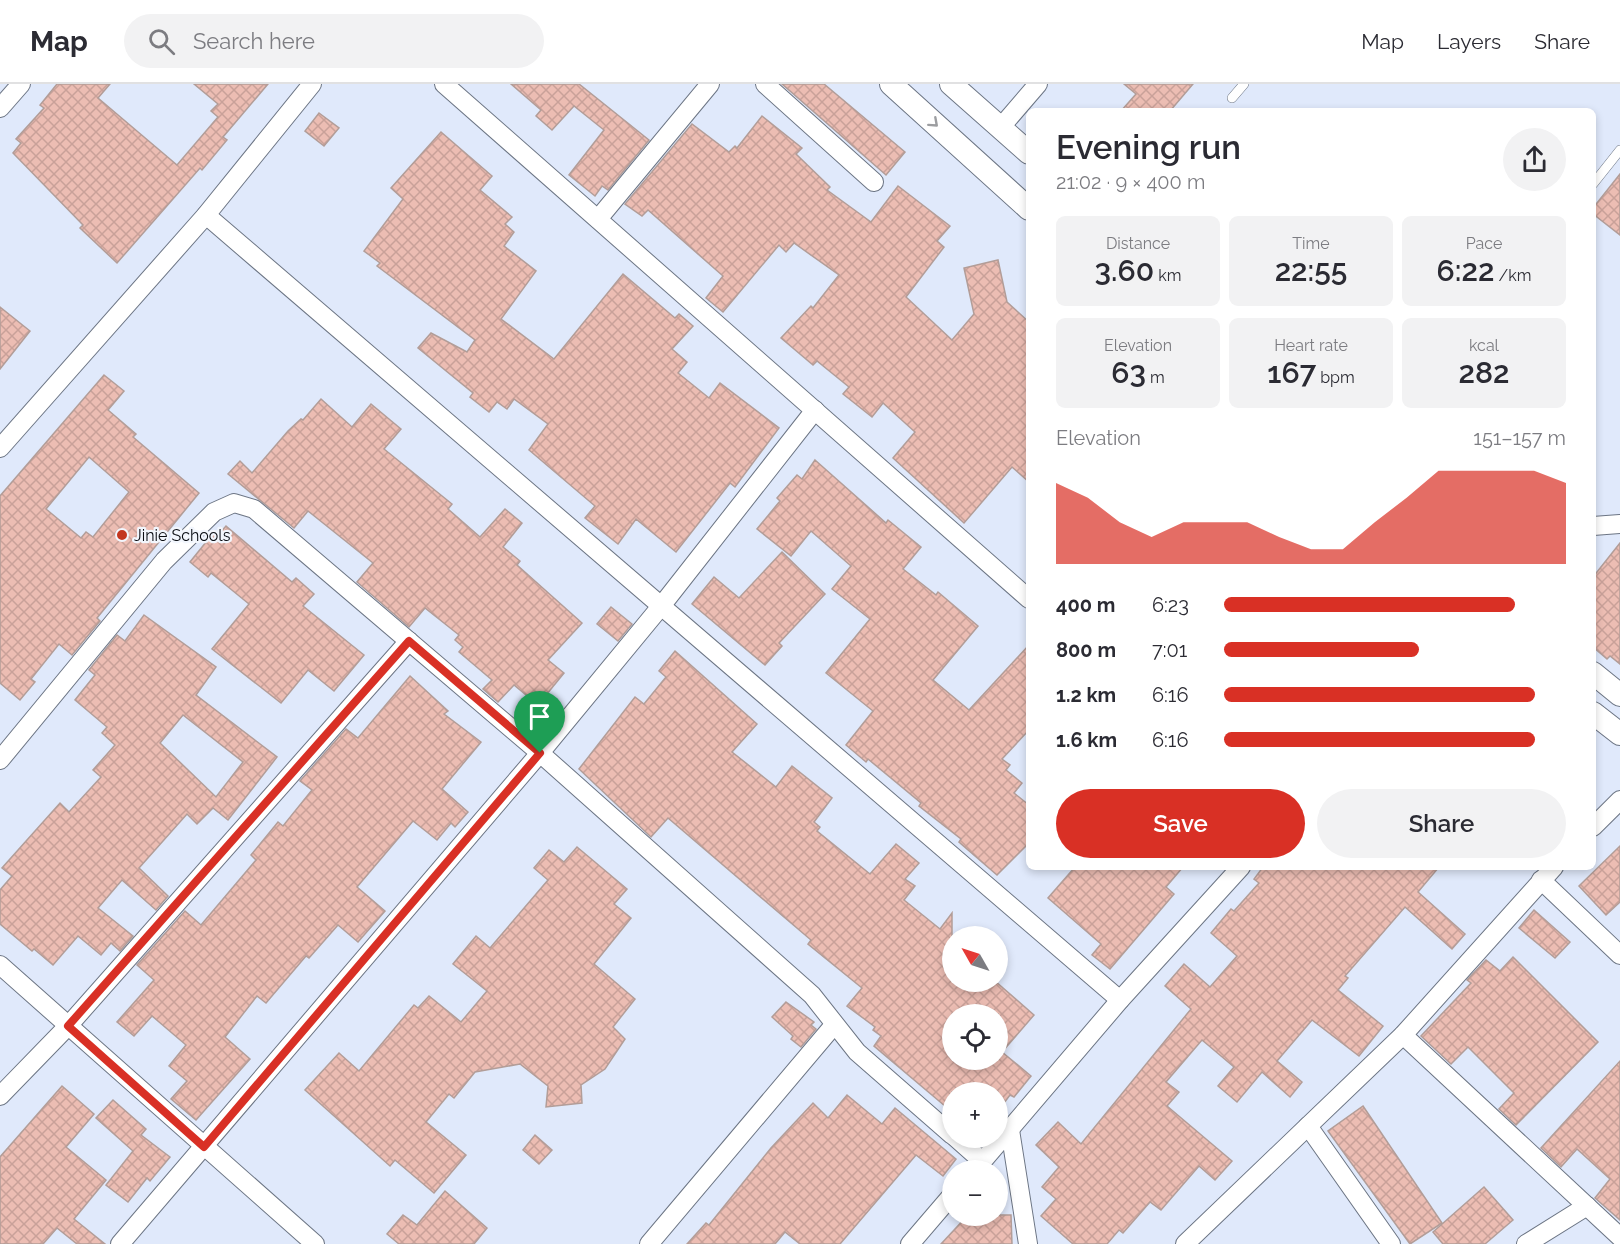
<!DOCTYPE html>
<meta charset="utf-8">
<style>
body{margin:0;font-family:Raleway,sans-serif;background:#f2f2f3;color:#2b2b33;height:100vh;display:flex;flex-direction:column;font-size:22px;white-space:nowrap}
*{box-sizing:border-box;margin:0}
p{font-size:20px;color:#7c7c81}
.icon{flex:none;width:33px;height:33px;fill:none;stroke:currentColor;stroke-width:2;stroke-linecap:round;stroke-linejoin:round}
.map{position:relative;flex:1;overflow:hidden}
.panel{position:absolute;left:1026px;top:24px;width:570px;height:762px;display:flex;flex-direction:column;background:#fff;border-radius:9px;box-shadow:0 3px 9px #0003}
.panel>*{flex:none}
.needle{width:39px;rotate:309deg}
.tools{position:absolute;left:942px;top:842px;display:grid;gap:12px}
.tools a{display:grid;place-items:center;width:66px;height:66px;border-radius:50%;background:#fff;box-shadow:0 3px 9px #0003;font-size:30px}
.pin{position:absolute;display:grid;place-items:center;width:51px;height:51px;color:#fff;margin:-62px -26px;border-radius:50% 50% 50% 0;rotate:-45deg;box-shadow:0 0 6px #0007}
.pin .icon{rotate:45deg}
.round{display:grid;place-items:center;flex:none;width:63px;height:63px;border-radius:32px;background:#f2f2f3}
.summary{display:flex;align-items:center;justify-content:space-between;height:102px;padding:0 30px}
h1{font-size:33px;font-weight:600;line-height:45px}
.stats{display:grid;grid-template-columns:repeat(3,1fr);gap:9px;height:102px;padding:6px 30px}
.stats div{display:grid;align-content:center;border-radius:9px;background:#f2f2f3;text-align:center}
.stats b{font-size:30px;font-weight:600}
.stats small{font-size:16px;font-weight:400}
.stats p{font-size:16px}
.chart{height:168px;padding:12px 30px}
.chart p{display:flex;justify-content:space-between}
.chart svg{width:100%;height:108px;margin-top:6px;fill:#d93025;opacity:.7}
.button{display:flex;gap:12px;margin-top:auto;padding:12px 30px}
.button a{flex:1;height:69px;border-radius:36px;background:#d93025;color:#fff;font-size:24px;font-weight:600;line-height:69px;text-align:center}
.button a+a{background:#f2f2f3;color:#2b2b33}
ul{padding:0 30px;list-style:none;font-size:20px}
li{display:grid;grid-template-columns:96px 72px 1fr;align-items:center;height:45px}
li i{height:15px;border-radius:8px;background:#d93025}
header{display:flex;align-items:center;gap:36px;box-sizing:border-box;height:84px;padding:0 30px;background:#fff;border-bottom:2px solid #e1e1e2}
header strong{font-size:28px}
nav{display:flex;gap:33px;margin-inline-start:auto;font-size:21px}
.search{width:420px;height:54px;background:#f2f2f3;display:flex;align-items:center;gap:15px;box-sizing:border-box;padding:0 21px;border-radius:33px;color:#7c7c81;font-size:22px}
.map>svg:first-child{display:block}
.building{fill:url(#building-cross-hatch);stroke:#b29d98;stroke-width:1.5;fill-rule:evenodd}
.lines{fill:none;stroke-linecap:round;stroke-linejoin:round}
.service-casing{stroke:#6c7584;stroke-width:10}
.minor-casing{stroke:#6c7584;stroke-width:20}
.tertiary-casing{stroke:#6c7584;stroke-width:24}
.service{stroke:#fff;stroke-width:9}
.minor{stroke:#fff;stroke-width:18}
.tertiary{stroke:#fff;stroke-width:22}
.oneway{stroke:#9d9ea1}
.route-casing{stroke:#fff;stroke-width:12}
.route{stroke:#d93025;stroke-width:8}
.poi-dot{fill:#c33720;stroke:#f2f6fd;stroke-width:2}
.labels{text-anchor:middle;dominant-baseline:central;stroke-width:4.5;stroke-linejoin:round;paint-order:stroke}
.poi-label{font-size:16px;fill:#0a0d13;stroke:#f2f6fd;text-anchor:start}
</style>
<header>
<strong>Map</strong>
<div class="search"><svg class="icon" aria-label="search" viewBox="0 0 24 24"><circle cx="10" cy="10" r="6"/><path d="M15 15l6 6"/></svg>Search here</div>
<nav><a>Map</a><a>Layers</a><a>Share</a></nav>
</header>
<div class="map">
<svg width="1620" height="1160" viewBox="0 0 1620 1160">
<defs>
<pattern id="building-cross-hatch" width="8" height="8" patternUnits="userSpaceOnUse" patternTransform="scale(1.5)"><rect width="8" height="8" fill="#ecbdb3"/><path d="M0 0l8 8M0 8l8-8" fill="none" stroke="#c9a199"/></pattern>
</defs>
<rect width="100%" height="100%" fill="#e0e9fb"/>
<g class="building">
<polygon points="57,0 110,0 98,14 177,81 218,33 211,27 218,20 194,0 268,0 223,53 227,56 202,86 200,84 117,179 80,144 83,141 13,69 21,59 16,55 44,24 40,21"/>
<polygon points="511,0 579,0 649,56 608,106 602,102 595,112 569,91 604,46 574,22 552,46 536,32 541,26"/>
<polygon points="782,0 824,0 905,68 886,91"/>
<polygon points="1124,0 1193,0 1170,27 1121,27 1136,10"/>
<polygon points="319,29 339,44 324,62 305,47"/>
<polygon points="762,32 802,64 796,70 830,103 827,106 871,138 898,102 950,142 937,157 944,163 906,213 952,256 974,230 964,184 998,176 1007,218 1029,238 1029,398 1012,383 964,439 893,374 915,348 883,319 872,333 843,310 849,303 817,277 813,281 781,254 811,222 813,224 839,191 794,159 786,168 779,161 723,228 706,214 723,192 648,126 642,132 625,120 692,40 729,68 735,62 737,64"/>
<polygon points="441,48 492,92 480,106 512,133 505,140 514,148 504,162 536,187 501,235 554,275 623,190 675,234 679,230 693,242 672,265 687,278 678,289 709,314 720,299 779,344 735,403 730,399 676,468 636,435 618,460 585,434 595,422 529,366 548,340 514,315 507,325 497,318 489,328 470,313 473,309 418,264 431,249 467,268 475,256 377,182 380,179 364,167 403,115 391,104"/>
<polygon points="1620,90 1620,151 1593,130 1593,124"/>
<polygon points="0,223 30,247 0,285"/>
<path d="M 104,291 L 124,307 L 108,326 L 136,350 L 133,353 L 199,409 L 97,534 L 100,537 L 72,571 L 59,560 L 31,595 L 35,598 L 20,616 L 0,599 L 0,412 ZM 89,373 L 129,408 L 93,453 L 86,448 L 81,454 L 46,425 Z"/>
<polygon points="321,315 352,343 371,320 401,345 384,365 452,420 448,425 480,453 505,425 522,439 503,463 520,477 517,481 582,539 548,576 564,589 538,621 514,601 498,618 483,605 492,596 459,568 463,563 455,556 459,551 425,524 409,543 357,498 373,479 308,427 294,444 228,390 240,377 252,389 288,347 301,335 303,336"/>
<polygon points="815,376 886,439 888,436 921,463 903,485 936,511 938,508 978,542 933,596 969,626 1029,561 1029,646 1002,675 1010,681 1006,686 1022,699 1014,709 1029,721 1029,759 997,791 959,758 961,755 919,722 921,719 868,675 866,678 846,661 873,627 826,589 870,535 832,505 851,482 811,447 791,472 757,445 780,417 777,414 797,391 802,395"/>
<polygon points="226,442 292,498 296,494 314,510 303,522 364,571 334,607 308,586 281,619 212,565 249,520 211,489 208,493 190,478 215,447 219,450"/>
<polygon points="1620,459 1620,580 1610,572 1607,575 1593,563 1593,493"/>
<polygon points="782,468 825,510 779,559 782,562 765,581 692,520 714,493 739,514"/>
<polygon points="611,523 632,540 618,557 597,540"/>
<path d="M 144,531 L 216,583 L 196,611 L 277,673 L 228,736 L 213,724 L 197,740 L 187,730 L 139,784 L 168,812 L 156,826 L 122,796 L 98,824 L 133,852 L 120,867 L 111,859 L 101,871 L 78,852 L 53,881 L 34,865 L 32,867 L 0,840 L 0,806 L 12,792 L 2,784 L 60,719 L 69,728 L 101,693 L 93,686 L 115,661 L 102,649 L 107,643 L 75,616 L 95,591 L 89,586 L 117,551 L 125,557 ZM 183,631 L 243,678 L 216,713 L 160,659 Z"/>
<path d="M 675,567 L 757,640 L 732,668 L 776,703 L 792,682 L 832,714 L 814,738 L 820,743 L 817,747 L 870,790 L 896,760 L 919,779 L 905,795 L 915,802 L 904,816 L 940,845 L 952,829 L 952,897 L 995,897 L 1034,931 L 1002,968 L 1031,992 L 1014,1013 L 1010,1011 L 998,1027 L 998,1008 L 952,1008 L 952,1028 L 874,962 L 881,952 L 873,946 L 875,943 L 847,922 L 862,904 L 808,860 L 811,856 L 668,734 L 651,753 L 579,685 L 635,613 L 644,620 L 666,593 L 659,587 ZM 952,930 L 998,930 L 998,975 L 952,975 Z"/>
<polygon points="410,592 448,627 444,630 481,658 442,705 468,728 455,743 451,739 437,756 413,737 357,803 385,827 358,858 338,841 309,874 306,872 266,919 257,912 225,953 250,975 196,1036 171,1015 187,997 169,982 186,961 152,932 134,952 117,938 154,896 137,881 185,827 201,841 256,776 251,771 278,738 283,742 312,706 300,697 346,645 358,654"/>
<polygon points="1620,762 1620,818 1606,831 1579,802"/>
<polygon points="577,763 627,805 614,820 631,834 594,880 635,915 613,943 625,955 605,985 581,1001 582,1019 546,1023 548,1002 520,980 475,988 454,1014 449,1010 426,1038 466,1071 434,1109 395,1076 390,1082 305,1006 339,969 359,987 414,921 418,924 429,912 461,938 487,907 453,880 476,852 490,864 548,796 534,784 549,766 564,778"/>
<polygon points="1075,783 1183,783 1166,803 1174,810 1110,885 1092,871 1101,860 1048,814"/>
<polygon points="1263,783 1439,783 1418,808 1465,850 1452,865 1405,823 1345,892 1348,894 1338,906 1383,942 1359,972 1312,936 1277,977 1302,998 1290,1013 1262,988 1237,1018 1218,1002 1234,983 1202,956 1166,998 1179,1008 1167,1022 1232,1077 1215,1096 1199,1082 1161,1126 1150,1118 1123,1149 1119,1146 1107,1160 1073,1160 1041,1132 1056,1115 1042,1103 1059,1083 1036,1061 1058,1038 1081,1060 1191,925 1165,902 1184,880 1210,903 1237,872 1211,849 1231,825 1234,827 1259,799 1254,795"/>
<polygon points="1534,826 1570,858 1555,874 1519,844"/>
<polygon points="1513,873 1598,958 1516,1041 1499,1025 1514,1009 1468,963 1451,980 1421,952 1471,899 1467,896 1486,876 1500,887"/>
<polygon points="786,918 814,938 811,941 816,945 801,963 791,955 793,952 772,933"/>
<polygon points="1620,977 1620,1136 1595,1114 1610,1095 1577,1065 1561,1083 1541,1064"/>
<polygon points="62,1002 94,1030 66,1063 106,1096 74,1135 105,1160 77,1160 57,1144 43,1160 0,1160 0,1073"/>
<polygon points="847,1011 882,1040 895,1024 956,1075 943,1092 916,1071 840,1160 800,1160 785,1148 775,1160 687,1160 706,1139 709,1141 771,1064 813,1019 828,1034"/>
<polygon points="113,1016 146,1045 141,1051 170,1073 150,1097 147,1094 128,1118 106,1101 133,1067 96,1034"/>
<polygon points="1363,1022 1442,1139 1410,1160 1328,1047"/>
<polygon points="535,1051 552,1066 539,1080 523,1066"/>
<polygon points="1484,1103 1513,1136 1485,1160 1443,1160 1433,1148"/>
<polygon points="445,1107 487,1144 474,1160 399,1160 387,1150 403,1131 417,1141"/>
<polygon points="968,1131 1011,1131 1012,1160 941,1160"/>
</g>
<g class="lines">
<g class="service-casing">
<g id="service">
<polyline points="1232,14 1244,0"/>
<polyline points="1593,100 1620,66"/>
</g>
</g>
<g class="minor-casing">
<g id="minor">
<polyline points="444,0 1029,515"/>
<polyline points="765,0 874,98"/>
<polyline points="0,24 21,0"/>
<polyline points="1001,43 1038,0"/>
<polyline points="206,131 1120,916"/>
<polyline points="598,135 710,0"/>
<polyline points="0,364 206,131 312,0"/>
<polyline points="1593,442 1620,440"/>
<polyline points="0,676 164,477 214,428 234,419 254,425 540,669 812,911 857,968 952,1051"/>
<polyline points="1593,743 1620,716"/>
<polyline points="1541,796 1620,871"/>
<polyline points="0,881 315,1160"/>
<polyline points="1403,951 1620,1153"/>
<polyline points="0,1012 68,942 409,557"/>
<polyline points="1308,1042 1391,1160"/>
<polyline points="1010,1046 1028,1160"/>
<polyline points="955,1053 982,1077"/>
<polyline points="975,1086 1120,916 1241,783"/>
<polyline points="120,1160 540,669 662,521 815,326"/>
<polyline points="649,1160 834,941"/>
<polyline points="910,1160 952,1111"/>
<polyline points="1185,1160 1403,951 1554,783"/>
<polyline points="1526,1160 1587,1122"/>
</g>
</g>
<g class="tertiary-casing">
<g id="tertiary">
<polyline points="891,0 1029,125"/>
<polyline points="951,0 1029,69"/>
<polyline points="1593,589 1620,611"/>
<polyline points="1593,629 1620,650"/>
</g>
</g>
<use href="#service" class="service"/>
<use href="#minor" class="minor"/>
<use href="#tertiary" class="tertiary"/>
</g>
<defs><path id="oneway-chevron" d="M-2-3.5L2.5 0L-2 3.5" fill="none" stroke-width="1.6" stroke-linecap="round" stroke-linejoin="round" transform="scale(1.5)"/></defs>
<use class="oneway" href="#oneway-chevron" transform="translate(934 39) rotate(42)"/>
<g class="lines">
<g class="route-casing">
<polygon id="route" points="409,557 540,669 204,1063 68,942"/>
</g>
<use href="#route" class="route"/>
</g>
<circle class="poi-dot" cx="122" cy="451" r="6"/>
<g class="labels">
<g class="poi-label">
<text x="134" y="451">Jinie Schools</text>
</g>
</g>
</svg>
<div class="tools">
<a><svg class="needle" viewBox="-14 -14 28 28"><path d="M0-13l5 13h-10z" fill="#e53935"/><path d="M0 13l5-13h-10z" fill="#7c7c81"/></svg></a>
<a><svg class="icon" aria-label="locate" viewBox="0 0 24 24"><circle cx="12" cy="12" r="6"/><path d="M12 2v4M12 18v4M2 12h4M18 12h4"/></svg></a>
<a>+</a>
<a>−</a>
</div>
<div class="pin" style="left:540px;top:669px;background:#1e9e55"><svg class="icon" aria-label="arrive" viewBox="0 0 24 24"><path d="M6 21V4h12l-3 4 3 4H6"/></svg></div>
<section class="panel">
<div class="summary"><div><h1>Evening run</h1><p>21:02 · 9 × 400 m</p></div><a class="round"><svg class="icon" aria-label="share" viewBox="0 0 24 24"><path d="M12 15V3M7 8l5-5 5 5M5 13v7h14v-7"/></svg></a></div>
<div class="stats">
<div><p>Distance</p><b>3.60<small> km</small></b></div>
<div><p>Time</p><b>22:55</b></div>
<div><p>Pace</p><b>6:22<small> /km</small></b></div>
</div>
<div class="stats">
<div><p>Elevation</p><b>63<small> m</small></b></div>
<div><p>Heart rate</p><b>167<small> bpm</small></b></div>
<div><p>kcal</p><b>282</b></div>
</div>
<div class="chart"><p><span>Elevation</span>151–157 m</p>
<svg viewBox="0 0 160 44" preserveAspectRatio="none"><path d="M0 44V11L10 17L20 27L30 33L40 27L50 27L60 27L70 33L80 38L90 38L100 27L110 17L120 6L130 6L140 6L150 6L160 11V44z"/></svg>
</div>
<ul>
<li><b>400 m</b>6:23<i style="width:85%"></i></li>
<li><b>800 m</b>7:01<i style="width:57%"></i></li>
<li><b>1.2 km</b>6:16<i style="width:91%"></i></li>
<li><b>1.6 km</b>6:16<i style="width:91%"></i></li>
</ul>
<div class="button"><a>Save</a><a>Share</a></div>
</section>
</div>
